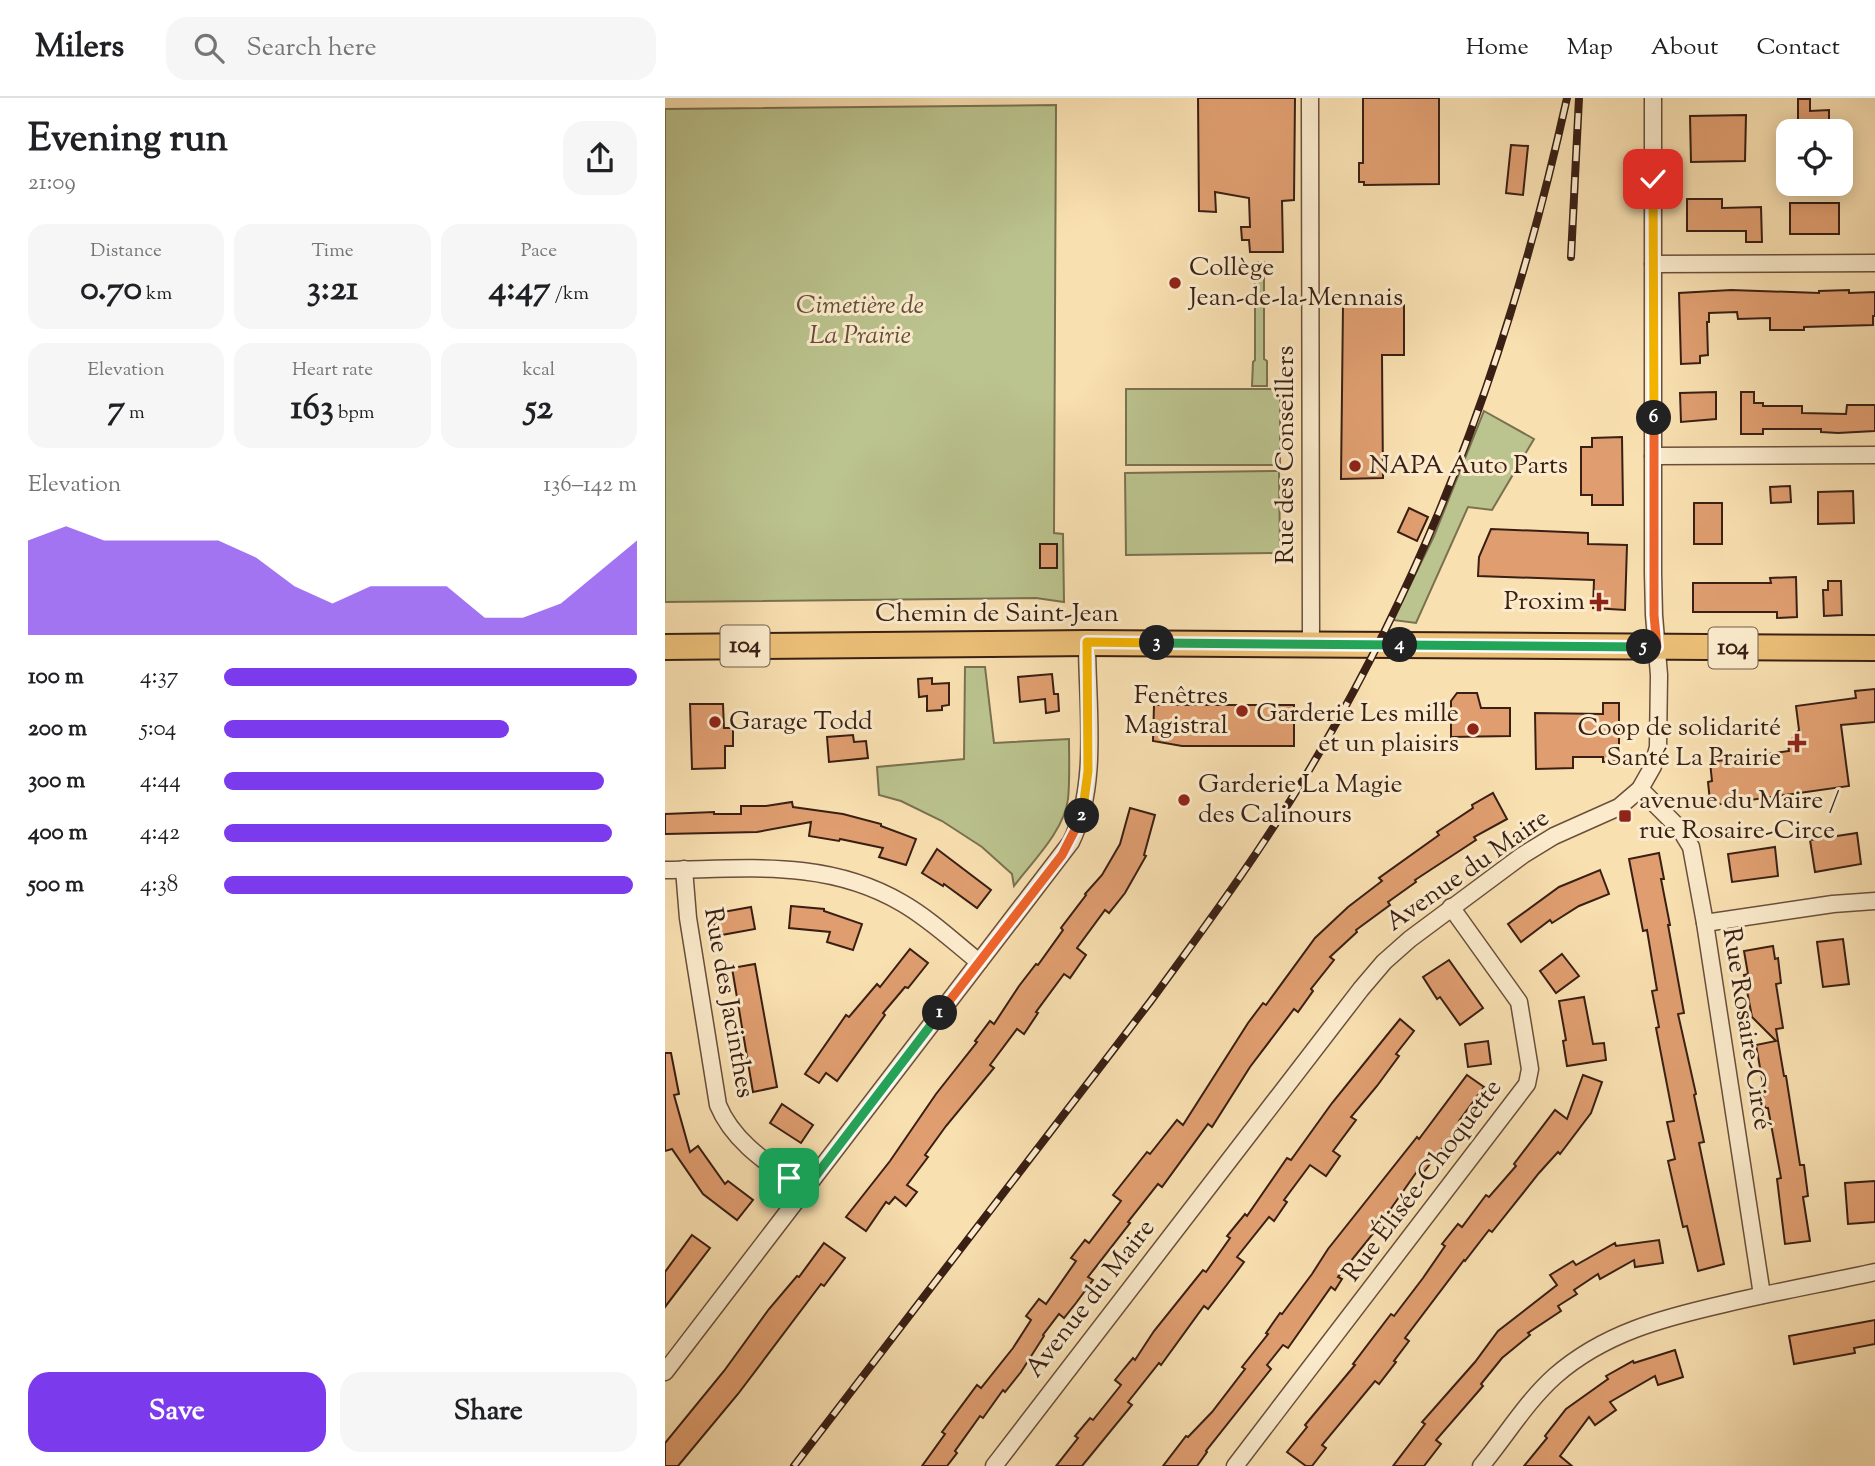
<!DOCTYPE html>
<meta charset="utf-8">
<style>
body{margin:0;font-family:"Sorts Mill Goudy",serif;background:#f6f6f6;color:#202124;height:100vh;display:flex;flex-direction:column;font-size:26px;white-space:nowrap}
*{box-sizing:border-box;margin:0}
p{font-size:23px;color:#757577}
.icon{flex:none;width:38px;height:38px;fill:none;stroke:currentColor;stroke-width:2;stroke-linecap:round;stroke-linejoin:round}
.map{position:relative;flex:1;overflow:hidden}
.panel{display:flex;flex-direction:column;background:#fff;width:665px}
.panel>*{flex:none}
.controls{position:absolute;left:1111px;top:21px;display:grid;gap:14px}
.controls a{display:grid;place-items:center;width:77px;height:77px;border-radius:14px;background:#fff;box-shadow:0 4px 18px #0003;font-size:35px}
.pin{position:absolute;display:grid;place-items:center;width:60px;height:60px;color:#fff;margin:-30px;border-radius:14px;box-shadow:0 4px 10px #0006}
.km{position:absolute;width:35px;height:35px;margin:-18px;border-radius:50%;background:#222;color:#fff;font-size:19px;line-height:35px;text-align:center}
.round{display:grid;place-items:center;flex:none;width:74px;height:74px;border-radius:21px;background:#f6f6f6}
.overview{display:flex;align-items:center;justify-content:space-between;height:119px;padding:0 28px}
h1{font-size:38px;font-weight:700;line-height:52px}
.stats{display:grid;grid-template-columns:repeat(3,1fr);gap:10px;height:119px;padding:7px 28px}
.stats div{display:grid;align-content:center;border-radius:18px;background:#f6f6f6;text-align:center}
.stats b{font-size:35px;font-weight:700}
.stats small{font-size:19px;font-weight:400}
.stats p{font-size:19px}
.chart{height:196px;padding:14px 28px}
.chart p{display:flex;justify-content:space-between}
.chart svg{width:100%;height:126px;margin-top:7px;fill:#7c3aed;opacity:.7}
.cta{display:flex;gap:14px;margin-top:auto;padding:14px 28px}
.cta a{flex:1;height:80px;border-radius:21px;background:#7c3aed;color:#fff;font-size:28px;font-weight:700;line-height:80px;text-align:center}
.cta a+a{background:#f6f6f6;color:#202124}
ul{padding:0 28px;list-style:none;font-size:23px}
li{display:grid;grid-template-columns:112px 84px 1fr;align-items:center;height:52px}
li i{height:18px;border-radius:9px;background:#7c3aed}
header{display:flex;align-items:center;gap:42px;box-sizing:border-box;height:98px;padding:0 35px;background:#fff;border-bottom:2px solid #e0e0e0}
header strong{font-size:33px}
nav{display:flex;gap:38px;margin-inline-start:auto;font-size:24px}
.search{width:490px;height:63px;background:#f6f6f6;display:flex;align-items:center;gap:18px;box-sizing:border-box;padding:0 24px;border-radius:21px;color:#757577;font-size:26px}
main{display:flex;flex:1;min-height:0}
.map>svg:first-child{display:block}
.green{fill:#bbc38e;stroke:#7a7151;stroke-width:2}
.building{fill:#e09e70;stroke:#391f14;stroke-width:2}
.lines{fill:none;stroke-linecap:round;stroke-linejoin:round}
.minor-casing{stroke:#694f3b;stroke-width:19}
.primary-casing{stroke:#391f14;stroke-width:28}
.minor{stroke:#fbebcc;stroke-width:16}
.primary{stroke:#ecc078;stroke-width:24}
.rail-casing{stroke:#391f14;stroke-width:8}
.rail{stroke:#fbebcc;stroke-width:5;stroke-dasharray:16;stroke-linecap:butt}
.split-1-casing{stroke:#fff;stroke-width:14}
.split-2-casing{stroke:#fff;stroke-width:14}
.split-3-casing{stroke:#fff;stroke-width:14}
.split-4-casing{stroke:#fff;stroke-width:14}
.split-5-casing{stroke:#fff;stroke-width:14}
.split-6-casing{stroke:#fff;stroke-width:14}
.split-7-casing{stroke:#fff;stroke-width:14}
.split-1{stroke:#22a559;stroke-width:9}
.split-2{stroke:#f0652b;stroke-width:9}
.split-3{stroke:#f5b400;stroke-width:9}
.split-4{stroke:#22a559;stroke-width:9}
.split-5{stroke:#22a559;stroke-width:9}
.split-6{stroke:#f0652b;stroke-width:9}
.split-7{stroke:#f5b400;stroke-width:9}
.poi-dot{fill:#8f2418;stroke:#fbebcc;stroke-width:2.5}
.labels{text-anchor:middle;dominant-baseline:central;stroke-width:6;stroke-linejoin:round;paint-order:stroke}
.shield{fill:#fbebcc;stroke:#735c4b;stroke-width:2}
.shield-label{font-size:24px;font-weight:bold;fill:#391f14}
.poi-label{font-size:26px;fill:#391f14;stroke:#fbebcc;text-anchor:start}
.park-label{font-size:26px;font-style:italic;fill:#605039;stroke:#fbebcc}
.street-label{font-size:26px;fill:#391f14;stroke:#fbebcc}
</style>
<header>
<strong>Milers</strong>
<div class="search"><svg class="icon" aria-label="search" viewBox="0 0 24 24"><circle cx="10" cy="10" r="6"/><path d="M15 15l6 6"/></svg>Search here</div>
<nav><a>Home</a><a>Map</a><a>About</a><a>Contact</a></nav>
</header>
<main>
<section class="panel">
<div class="overview"><div><h1>Evening run</h1><p>21:09</p></div><a class="round"><svg class="icon" aria-label="share" viewBox="0 0 24 24"><path d="M12 15V3M7 8l5-5 5 5M5 13v7h14v-7"/></svg></a></div>
<div class="stats">
<div><p>Distance</p><b>0.70<small> km</small></b></div>
<div><p>Time</p><b>3:21</b></div>
<div><p>Pace</p><b>4:47<small> /km</small></b></div>
</div>
<div class="stats">
<div><p>Elevation</p><b>7<small> m</small></b></div>
<div><p>Heart rate</p><b>163<small> bpm</small></b></div>
<div><p>kcal</p><b>52</b></div>
</div>
<div class="chart"><p><span>Elevation</span>136–142 m</p>
<svg viewBox="0 0 160 44" preserveAspectRatio="none"><path d="M0 44V11L10 6L20 11L30 11L40 11L50 11L60 17L70 27L80 33L90 27L100 27L110 27L120 38L130 38L140 33L150 22L160 11V44z"/></svg>
</div>
<ul>
<li><b>100 m</b>4:37<i style="width:100%"></i></li>
<li><b>200 m</b>5:04<i style="width:69%"></i></li>
<li><b>300 m</b>4:44<i style="width:92%"></i></li>
<li><b>400 m</b>4:42<i style="width:94%"></i></li>
<li><b>500 m</b>4:38<i style="width:99%"></i></li>
</ul>
<div class="cta"><a>Save</a><a>Share</a></div>
</section>
<div class="map">
<svg width="1210" height="1368" viewBox="0 0 1210 1368">
<rect width="100%" height="100%" fill="#f9e0b1"/>
<filter id="stains"><feTurbulence type="fractalNoise" baseFrequency=".00286" numOctaves="4"/><feColorMatrix values="0 0 0 0 .2 0 0 0 0 .09 0 0 0 0 .02 0 0 0 .5 -.17"/></filter>
<radialGradient id="worn" r=".72"><stop offset=".6" stop-color="#630" stop-opacity="0"/><stop offset="1" stop-color="#630" stop-opacity=".3"/></radialGradient>
<g class="green">
<polygon points="391,7 389,435 398,436 399,504 371,500 0,504 0,11"/>
<polygon points="590,164 599,164 599,261 602,263 602,288 587,288 588,264 590,262"/>
<rect x="461" y="291" width="154" height="76"/>
<polygon points="819,313 869,341 827,412 803,409 751,525 728,522 769,438"/>
<polygon points="614,373 615,455 461,457 460,375"/>
<path d="M 300,569 L 320,569 L 329,645 L 404,641 C 404,661 405,682 403,701 C 399,733 368,763 349,788 L 347,776 L 317,749 L 277,723 L 236,703 L 214,697 L 212,669 L 299,661 Z"/>
</g>
<g class="building">
<polygon points="533,0 630,0 629,102 617,103 618,154 585,154 584,142 577,142 576,129 585,129 584,100 550,94 551,114 534,113"/>
<polygon points="698,0 774,0 774,86 699,87 699,84 694,84 694,65 698,65"/>
<polygon points="1133,1 1145,1 1145,13 1164,12 1164,33 1133,33"/>
<polygon points="1081,17 1080,63 1026,64 1025,18"/>
<polygon points="846,47 863,48 858,97 841,95"/>
<polygon points="1022,101 1057,101 1057,110 1096,109 1097,144 1081,144 1081,133 1022,133"/>
<rect x="1125" y="105" width="49" height="31"/>
<polygon points="1066,192 1154,195 1154,193 1184,192 1184,195 1210,194 1210,218 1208,218 1208,227 1139,229 1139,232 1105,232 1105,220 1073,221 1072,214 1044,215 1044,224 1042,224 1043,257 1035,258 1035,265 1016,266 1014,195"/>
<polygon points="739,207 739,257 717,257 718,380 676,381 678,208"/>
<polygon points="1051,294 1051,321 1016,324 1015,295"/>
<polygon points="1076,294 1089,294 1089,305 1098,305 1098,308 1137,308 1137,315 1181,316 1182,307 1210,307 1210,333 1173,335 1156,334 1156,331 1098,331 1098,336 1076,336"/>
<polygon points="957,339 958,407 927,407 927,397 916,397 916,349 927,349 927,340"/>
<polygon points="1125,388 1126,404 1106,405 1105,389"/>
<polygon points="1188,393 1189,425 1153,426 1153,394"/>
<rect x="1029" y="405" width="28" height="41"/>
<polygon points="744,410 763,419 752,443 733,434"/>
<polygon points="826,431 923,435 923,446 962,447 960,512 928,510 929,482 813,478 814,459"/>
<rect x="375" y="446" width="17" height="24"/>
<polygon points="1131,479 1132,519 1112,520 1112,514 1028,514 1028,485 1106,485 1105,480"/>
<polygon points="1163,483 1176,483 1177,517 1159,518 1158,492 1163,492"/>
<polygon points="387,576 389,596 393,596 394,613 381,615 380,601 355,604 353,579"/>
<polygon points="267,580 267,586 284,585 284,607 277,608 277,612 262,613 262,598 254,599 253,581"/>
<polygon points="1210,591 1210,624 1176,627 1184,688 1050,707 1045,703 1043,684 1047,683 1045,664 1124,653 1123,646 1134,632 1131,608 1191,600 1190,593"/>
<polygon points="792,595 812,595 816,610 845,610 845,638 786,639 786,603"/>
<polygon points="938,605 954,605 954,663 938,664 938,659 908,659 908,670 871,671 870,615 938,616"/>
<polygon points="25,606 58,606 59,630 68,630 68,648 60,648 60,670 27,671"/>
<polygon points="489,607 629,607 629,648 517,648 488,643"/>
<polygon points="188,637 189,644 201,643 203,660 164,664 162,639"/>
<polygon points="828,695 842,721 809,739 811,742 750,782 751,784 723,804 725,807 691,832 692,834 665,859 669,862 646,891 648,893 633,914 629,911 585,969 547,1029 543,1026 497,1089 493,1086 463,1124 465,1125 423,1179 428,1182 411,1205 399,1220 394,1216 378,1237 379,1238 356,1274 340,1294 338,1292 318,1320 315,1318 290,1353 292,1355 282,1368 257,1368 280,1336 277,1334 312,1287 316,1290 348,1250 366,1222 361,1218 374,1201 381,1206 411,1163 406,1160 420,1142 424,1145 456,1103 448,1097 482,1054 485,1056 512,1022 518,1027 583,925 598,905 601,907 650,840 683,809 717,783 714,780 774,737 772,734 808,710 807,707"/>
<polygon points="127,704 128,709 178,716 216,726 216,728 251,741 241,767 214,759 218,750 175,741 174,743 144,738 146,724 92,734 0,736 0,716 49,714 49,716 76,716 76,708 101,708"/>
<polygon points="465,710 490,717 479,757 481,758 460,795 444,815 440,812 412,850 421,857 405,880 399,876 371,914 373,915 359,936 352,931 325,967 329,970 281,1028 260,1057 263,1059 242,1087 252,1094 241,1108 230,1099 224,1106 221,1104 201,1133 181,1119 225,1063 271,996 312,944 310,943 325,923 329,926 354,888 371,866 373,867 398,832 396,830 421,797 420,796 437,777 455,746"/>
<polygon points="1192,735 1196,766 1150,774 1145,742"/>
<polygon points="1110,749 1113,778 1067,784 1063,756"/>
<polygon points="272,751 326,792 312,810 279,786 278,788 257,775"/>
<polygon points="994,755 999,781 996,781 1005,827 1003,827 1019,915 1013,916 1031,996 1029,997 1039,1044 1034,1045 1059,1166 1033,1173 1022,1128 1018,1129 1003,1063 1010,1061 1002,1024 1009,1023 991,930 994,929 987,893 992,892 982,832 978,833 964,761"/>
<polygon points="935,772 944,796 914,808 887,825 885,822 856,844 843,826 894,789"/>
<polygon points="126,808 159,811 159,813 197,826 188,852 162,844 165,834 124,830"/>
<polygon points="86,809 90,831 51,838 47,816"/>
<polygon points="1178,841 1184,886 1158,889 1152,844"/>
<polygon points="1108,848 1110,861 1113,860 1116,885 1111,886 1118,930 1111,931 1119,978 1121,978 1135,1067 1139,1067 1143,1098 1138,1099 1145,1143 1120,1146 1112,1081 1116,1080 1103,1010 1100,1010 1097,992 1099,992 1091,947 1111,943 1087,919 1079,877 1083,876 1079,853"/>
<polygon points="245,851 263,865 243,890 240,889 218,915 220,917 172,983 161,975 154,985 140,976 181,917 184,919 212,886 215,889"/>
<polygon points="897,856 914,878 891,895 875,873"/>
<polygon points="784,862 818,910 795,927 775,899 772,901 758,879"/>
<polygon points="90,866 112,989 88,994 67,870"/>
<polygon points="919,899 928,946 939,945 941,962 902,968 898,943 901,942 894,903"/>
<polygon points="735,921 749,933 731,956 734,958 712,988 686,1019 691,1022 668,1053 675,1058 661,1078 645,1067 619,1102 622,1104 609,1123 604,1119 572,1159 579,1164 567,1180 543,1211 539,1208 496,1267 494,1265 463,1304 467,1307 417,1368 391,1368 413,1340 410,1338 425,1320 428,1322 456,1287 450,1282 458,1272 468,1260 470,1262 489,1233 538,1172 541,1174 565,1140 562,1138 580,1116 582,1118 622,1060 626,1062 667,1005"/>
<polygon points="823,943 826,966 803,969 800,946"/>
<polygon points="0,955 6,955 14,996 9,997 25,1054 33,1048 60,1086 63,1083 88,1102 72,1122 38,1096 7,1051 0,1053"/>
<polygon points="802,977 819,989 794,1023 797,1025 758,1075 753,1072 711,1132 673,1179 677,1181 670,1192 666,1189 623,1250 618,1247 602,1267 606,1271 541,1353 542,1354 532,1368 498,1368 521,1338 523,1339 547,1314 580,1271 577,1269 603,1236 601,1235 615,1215 617,1216 647,1176 663,1151 752,1039 754,1041"/>
<polygon points="918,977 937,984 926,1015 895,1056 893,1054 874,1075 827,1134 824,1132 800,1163 799,1162 740,1240 744,1243 729,1263 731,1264 714,1286 710,1283 657,1347 661,1350 647,1368 641,1368 622,1354 642,1329 640,1327 690,1267 688,1266 726,1216 729,1218 758,1180 780,1148 777,1146 793,1126 797,1129 821,1097 824,1099 851,1068 849,1066 890,1012 902,1021"/>
<polygon points="117,1006 148,1027 136,1045 105,1025"/>
<polygon points="1210,1083 1210,1124 1183,1126 1180,1085"/>
<polygon points="27,1137 45,1150 0,1209 0,1174"/>
<polygon points="994,1142 998,1165 970,1169 969,1162 935,1181 933,1176 909,1192 912,1196 893,1208 896,1213 863,1235 865,1237 837,1260 816,1286 818,1288 771,1342 776,1346 759,1368 728,1368 760,1326 757,1324 810,1264 833,1233 892,1187 885,1177 908,1163 911,1167 950,1145 951,1148"/>
<polygon points="159,1145 180,1160 159,1188 156,1186 73,1296 13,1368 0,1368 0,1345 59,1273 104,1211 132,1178 134,1179"/>
<polygon points="1210,1222 1210,1246 1189,1250 1190,1255 1129,1266 1124,1238"/>
<polygon points="1010,1252 1018,1279 993,1287 990,1278 945,1304 951,1312 930,1327 924,1319 895,1358 907,1368 859,1368 882,1340 880,1338 901,1311 943,1281 941,1278 968,1263 969,1265"/>
</g>
<g class="lines">
<g class="minor-casing">
<g id="minor">
<polyline points="645,0 646,546"/>
<polyline points="988,166 1210,165"/>
<polyline points="988,358 1210,357"/>
<polyline points="975,691 1015,731 1026,749 1040,825 1097,1197"/>
<path d="M 19,771 L 23,820 L 53,1007 C 69,1046 107,1068 140,1092"/>
<path d="M 0,772 C 83,771 162,761 237,805 C 265,821 289,844 314,864"/>
<polyline points="1040,825 1168,806 1210,803"/>
<path d="M 0,1274 L 406,744 C 434,687 422,607 422,545"/>
<polyline points="329,1368 696,891 719,864 745,841 858,757 889,738 954,709 975,691 988,668 993,649 994,577 989,517 988,475 988,0"/>
<polyline points="570,1368 862,986 865,971 854,904 786,809"/>
<path d="M 816,1368 C 841,1338 861,1304 890,1278 C 939,1235 998,1220 1059,1206 C 1109,1194 1160,1185 1210,1174"/>
</g>
</g>
<g class="primary-casing">
<polyline id="primary" points="0,549 422,545 1210,550"/>
</g>
<use href="#minor" class="minor"/>
<use href="#primary" class="primary"/>
<g class="rail-casing">
<g id="rail">
<polyline points="906,159 914,0"/>
<path d="M 129,1368 L 485,904 C 546,821 606,739 657,650 C 776,445 851,231 902,0"/>
</g>
</g>
<use href="#rail" class="rail"/>
</g>
<g class="lines">
<g class="split-1-casing">
<polyline id="split-1" points="124,1080 140,1092 275,915"/>
</g>
<g class="split-2-casing">
<polyline id="split-2" points="275,915 397,757 417,718"/>
</g>
<g class="split-3-casing">
<polyline id="split-3" points="417,718 423,673 422,544 492,545"/>
</g>
<g class="split-4-casing">
<polyline id="split-4" points="492,545 735,547"/>
</g>
<g class="split-5-casing">
<polyline id="split-5" points="735,547 979,549"/>
</g>
<g class="split-6-casing">
<polyline id="split-6" points="979,549 992,549 989,517 989,320"/>
</g>
<g class="split-7-casing">
<polyline id="split-7" points="988,81 989,320"/>
</g>
<use href="#split-1" class="split-1"/>
<use href="#split-2" class="split-2"/>
<use href="#split-3" class="split-3"/>
<use href="#split-4" class="split-4"/>
<use href="#split-5" class="split-5"/>
<use href="#split-6" class="split-6"/>
<use href="#split-7" class="split-7"/>
</g>
<g class="poi-dot">
<circle cx="510" cy="185" r="7"/>
<circle cx="690" cy="368" r="7"/>
<path d="M930.5 493.5h7v7h7v7h-7v7h-7v-7h-7v-7h7z"/>
<circle cx="577" cy="613" r="7"/>
<circle cx="50" cy="624" r="7"/>
<circle cx="808" cy="631" r="7"/>
<path d="M1128.5 634.5h7v7h7v7h-7v7h-7v-7h-7v-7h7z"/>
<circle cx="519" cy="702" r="7"/>
<rect x="953" y="711" width="14" height="14" rx="3.5"/>
</g>
<g class="labels">
<g class="shield">
<rect x="55.5" y="527.5" width="49" height="41" rx="5"/>
<rect x="1043.5" y="529.5" width="49" height="41" rx="5"/>
</g>
<g class="shield-label">
<text x="80" y="548">104</text>
<text x="1068" y="550">104</text>
</g>
<g class="poi-label">
<text x="524" y="170">Collège<tspan x="524" dy="30">Jean-de-la-Mennais</tspan></text>
<text x="704" y="368">NAPA Auto Parts</text>
<text x="920" y="504" text-anchor="end">Proxim</text>
<text x="563" y="598" text-anchor="end">Fenêtres<tspan x="563" dy="30">Magistral</tspan></text>
<text x="794" y="616" text-anchor="end">Garderie Les mille<tspan x="794" dy="30">et un plaisirs</tspan></text>
<text x="64" y="624">Garage Todd</text>
<text x="1116" y="630" text-anchor="end">Coop de solidarité<tspan x="1116" dy="30">Santé La Prairie</tspan></text>
<text x="533" y="687">Garderie La Magie<tspan x="533" dy="30">des Calinours</tspan></text>
<text x="974" y="703">avenue du Maire /<tspan x="974" dy="30">rue Rosaire-Circe</tspan></text>
</g>
<g class="park-label">
<text x="195" y="208">Cimetière de<tspan x="195" dy="30">La Prairie</tspan></text>
</g>
<g class="street-label">
<text transform="translate(621 357) rotate(-90)">Rue des Conseillers</text>
<text x="332" y="516">Chemin de Saint-Jean</text>
<text transform="translate(803 773) rotate(-35)">Avenue du Maire</text>
<text transform="translate(63 905) rotate(80)">Rue des Jacinthes</text>
<text transform="translate(1081 931) rotate(81)">Rue Rosaire-Circé</text>
<text transform="translate(758 1083) rotate(-53)">Rue Élisée-Choquette</text>
<text transform="translate(426 1201) rotate(-52)">Avenue du Maire</text>
</g>
</g>
<rect width="100%" height="100%" filter="url(#stains)"/>
<rect width="100%" height="100%" fill="url(#worn)"/>
</svg>
<div class="controls">
<a><svg class="icon" aria-label="locate" viewBox="0 0 24 24"><circle cx="12" cy="12" r="6"/><path d="M12 2v4M12 18v4M2 12h4M18 12h4"/></svg></a>
</div>
<div class="pin" style="left:124px;top:1080px;background:#1e9e55"><svg class="icon" aria-label="arrive" viewBox="0 0 24 24"><path d="M6 21V4h12l-3 4 3 4H6"/></svg></div>
<div class="pin" style="left:988px;top:81px;background:#d93025"><svg class="icon" aria-label="check" viewBox="0 0 24 24"><path d="M5 12l5 5 9-10"/></svg></div>
<b class="km" style="left:275px;top:915px">1</b>
<b class="km" style="left:417px;top:718px">2</b>
<b class="km" style="left:492px;top:545px">3</b>
<b class="km" style="left:735px;top:547px">4</b>
<b class="km" style="left:979px;top:549px">5</b>
<b class="km" style="left:989px;top:320px">6</b>
</div>
</main>
